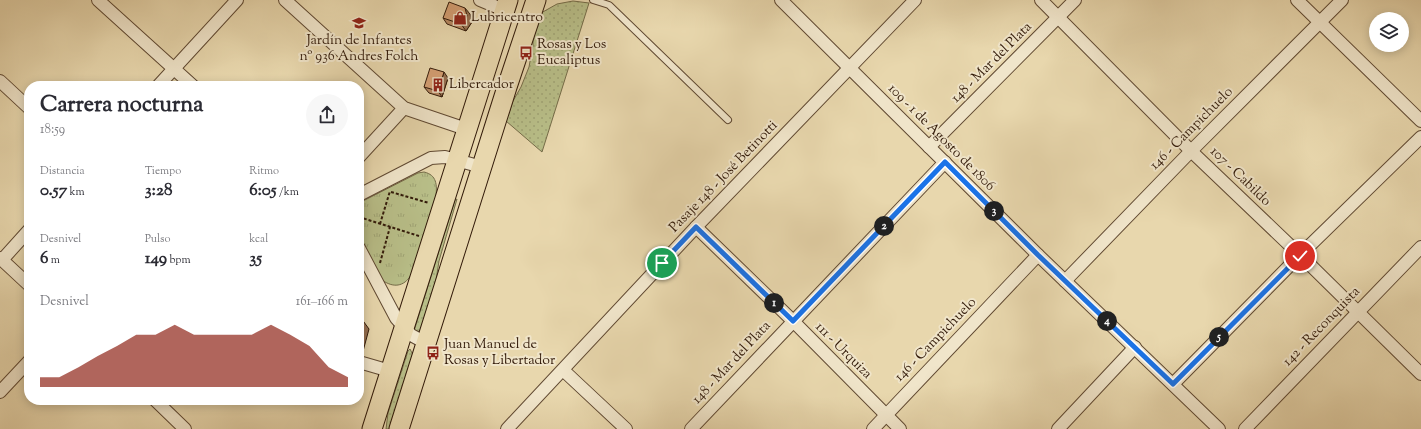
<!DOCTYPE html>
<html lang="es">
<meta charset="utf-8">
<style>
body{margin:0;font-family:"Sorts Mill Goudy",serif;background:#f7f7f7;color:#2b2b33;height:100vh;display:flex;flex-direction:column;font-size:15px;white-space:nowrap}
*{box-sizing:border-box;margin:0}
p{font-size:13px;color:#7c7c81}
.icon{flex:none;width:22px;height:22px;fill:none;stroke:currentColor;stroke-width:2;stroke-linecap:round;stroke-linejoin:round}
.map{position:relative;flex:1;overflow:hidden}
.sheet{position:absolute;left:24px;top:81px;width:340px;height:324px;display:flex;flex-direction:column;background:#fff;border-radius:16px;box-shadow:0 2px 10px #0003}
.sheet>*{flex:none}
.fabs{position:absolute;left:1369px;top:12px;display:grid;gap:8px}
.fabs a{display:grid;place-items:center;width:40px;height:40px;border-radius:50%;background:#fff;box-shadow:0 2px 10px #0003;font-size:20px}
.pin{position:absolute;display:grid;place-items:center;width:34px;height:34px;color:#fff;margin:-17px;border:2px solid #fff;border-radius:50%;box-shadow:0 1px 4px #0007}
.km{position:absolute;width:20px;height:20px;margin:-10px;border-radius:50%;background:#222;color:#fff;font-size:11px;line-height:20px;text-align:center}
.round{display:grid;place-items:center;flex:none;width:42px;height:42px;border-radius:21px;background:#f7f7f7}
.summary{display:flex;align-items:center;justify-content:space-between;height:68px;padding:0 16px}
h1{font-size:22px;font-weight:700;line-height:30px}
.stats{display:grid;grid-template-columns:repeat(3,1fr);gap:6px;height:68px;padding:4px 16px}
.stats div{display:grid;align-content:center}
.stats b{font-size:17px;font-weight:700}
.stats small{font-size:11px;font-weight:400}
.stats p{font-size:11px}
.chart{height:112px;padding:8px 16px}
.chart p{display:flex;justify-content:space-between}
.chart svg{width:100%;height:72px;margin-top:4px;fill:#8f2418;opacity:.7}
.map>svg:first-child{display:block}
.grass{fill:url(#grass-dots);stroke:#756c48}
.park{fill:url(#park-tufts);stroke:#756c48}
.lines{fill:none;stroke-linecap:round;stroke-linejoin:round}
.service-casing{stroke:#604932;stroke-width:8}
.minor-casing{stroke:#604932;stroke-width:14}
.primary-casing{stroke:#321a09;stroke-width:21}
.path{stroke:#321a09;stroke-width:2;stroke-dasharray:3 2;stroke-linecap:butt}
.service{stroke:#f0e5ca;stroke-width:6}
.minor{stroke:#f0e5ca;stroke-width:12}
.primary{stroke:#e8d7ad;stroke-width:19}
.wall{fill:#b78963;stroke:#321a09}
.shaded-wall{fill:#956f50;stroke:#321a09}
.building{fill:#d59f73;stroke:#321a09}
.route-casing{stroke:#fff;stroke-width:8}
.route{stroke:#1a73e8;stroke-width:5}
.labels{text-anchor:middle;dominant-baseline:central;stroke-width:4;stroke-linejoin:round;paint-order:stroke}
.poi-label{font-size:14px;fill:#321a09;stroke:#f0e5ca;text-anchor:start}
.street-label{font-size:14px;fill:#321a09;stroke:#f0e5ca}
</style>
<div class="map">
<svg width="1421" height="429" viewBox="0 0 1421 429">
<defs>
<pattern id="grass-dots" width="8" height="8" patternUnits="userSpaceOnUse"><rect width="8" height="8" fill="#b8be88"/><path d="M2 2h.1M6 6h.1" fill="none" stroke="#9fa374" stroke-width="1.8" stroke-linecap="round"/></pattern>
<pattern id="park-tufts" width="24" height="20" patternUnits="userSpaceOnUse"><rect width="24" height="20" fill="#b8be88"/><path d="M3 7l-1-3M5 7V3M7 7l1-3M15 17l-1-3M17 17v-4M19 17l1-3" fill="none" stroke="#9fa374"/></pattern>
</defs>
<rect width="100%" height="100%" fill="#e8d7ad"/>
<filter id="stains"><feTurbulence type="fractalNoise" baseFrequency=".005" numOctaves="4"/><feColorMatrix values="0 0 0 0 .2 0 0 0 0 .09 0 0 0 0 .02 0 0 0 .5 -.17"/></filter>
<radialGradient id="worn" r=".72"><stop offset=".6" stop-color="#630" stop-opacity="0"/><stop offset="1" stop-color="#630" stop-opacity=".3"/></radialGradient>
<g class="grass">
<polygon points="573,1 589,3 542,152 506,121 513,101 521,87 529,67 533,45 533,26 541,13 557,4"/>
<polygon points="457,199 439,261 434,293 420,335 414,331 455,200"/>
<polygon points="410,349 413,355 390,429 386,429 388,413 408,351"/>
</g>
<path class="park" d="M 424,172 C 437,175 437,185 436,196 L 411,275 C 404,287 393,288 382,280 L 359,237 L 359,203 L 418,173 Z"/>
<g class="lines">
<g class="service-casing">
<polyline id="service" points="593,0 609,5 728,120"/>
</g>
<g class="minor-casing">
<g id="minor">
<polyline points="98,0 193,86"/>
<polyline points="285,0 404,108 466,129"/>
<polyline points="480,0 504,10"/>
<polyline points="781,0 1038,255 1219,429"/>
<polyline points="1041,0 1191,151 1300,255 1421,374"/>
<polyline points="1297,0 1421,121"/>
<polyline points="0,81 29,108"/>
<polyline points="158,86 237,0"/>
<polyline points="929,147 1075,0"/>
<polyline points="359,157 404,108"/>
<polyline points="359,195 431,158 445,157 482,167"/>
<polyline points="696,227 793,321 900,429"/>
<polyline points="359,248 396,318 411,335 426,343"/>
<polyline points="0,258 29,285"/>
<polyline points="2,260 29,230"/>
<polyline points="1065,281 1191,151 1342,0"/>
<polyline points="359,362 390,371"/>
<polyline points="563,370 626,429"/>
<polyline points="1173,384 1300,255 1421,137"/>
<polyline points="0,392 29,361"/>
<polyline points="155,400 185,429"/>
<polyline points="507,429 696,227 915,0"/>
<polyline points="691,429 945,162"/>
<polyline points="873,429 1038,255"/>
<polyline points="1058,429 1135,347"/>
<polyline points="1245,429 1421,247"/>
</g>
</g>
<g class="primary-casing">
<g id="primary">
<polyline points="372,429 508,0"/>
<polyline points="399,429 507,87 536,0"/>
</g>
</g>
<g class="path">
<polyline points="391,192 429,203"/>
<polyline points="359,217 419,236"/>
<polyline points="380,224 390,191"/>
<polyline points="380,263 390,227"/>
</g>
<use href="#service" class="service"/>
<use href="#minor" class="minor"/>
<use href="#primary" class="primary"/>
</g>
<g class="wall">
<polygon points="470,14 472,22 466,31 447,24 443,18"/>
<polygon points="448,78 442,97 429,93 424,87"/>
</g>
<g class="shaded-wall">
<polygon points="465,8 470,14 472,22 466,31 461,24"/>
<polygon points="444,72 448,78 442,97 438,91"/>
<polygon points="361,318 369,329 362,355 359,351 359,326"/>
</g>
<g class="building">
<polygon points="449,2 465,8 467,16 461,24 443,18"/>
<polygon points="430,68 444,72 438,91 424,87"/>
<polygon points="359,317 361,318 359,326"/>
</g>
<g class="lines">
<g class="route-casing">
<polyline id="route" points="662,263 696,227 793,321 945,162 1038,255 1173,384 1300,256"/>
</g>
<use href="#route" class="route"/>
</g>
<defs>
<g id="shop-bare" transform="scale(1.08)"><path d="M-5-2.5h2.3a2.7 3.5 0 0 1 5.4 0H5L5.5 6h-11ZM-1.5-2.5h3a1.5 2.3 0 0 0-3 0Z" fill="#8f2418" stroke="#f0e5ca" stroke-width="2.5" paint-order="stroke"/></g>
<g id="school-bare" transform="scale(1.08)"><path d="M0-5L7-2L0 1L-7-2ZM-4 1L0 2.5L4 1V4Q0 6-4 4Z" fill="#8f2418" stroke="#f0e5ca" stroke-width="2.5" paint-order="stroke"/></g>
<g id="bus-bare" transform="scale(1.08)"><path d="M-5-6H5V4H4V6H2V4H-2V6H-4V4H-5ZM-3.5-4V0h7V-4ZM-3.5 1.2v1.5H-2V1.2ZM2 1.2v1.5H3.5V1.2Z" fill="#8f2418" stroke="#f0e5ca" stroke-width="2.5" paint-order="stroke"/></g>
<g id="building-bare" transform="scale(1.08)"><path d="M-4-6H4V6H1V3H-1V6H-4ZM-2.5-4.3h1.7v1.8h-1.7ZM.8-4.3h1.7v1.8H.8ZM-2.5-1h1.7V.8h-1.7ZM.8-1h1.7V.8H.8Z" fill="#8f2418" stroke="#f0e5ca" stroke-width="2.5" paint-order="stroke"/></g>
</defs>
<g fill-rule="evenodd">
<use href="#shop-bare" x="460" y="18"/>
<use href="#school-bare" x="359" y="23"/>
<use href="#bus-bare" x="526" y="53"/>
<use href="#building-bare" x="438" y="85"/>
<use href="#bus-bare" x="433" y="353"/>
</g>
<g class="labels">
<g class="poi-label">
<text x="471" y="18">Lubricentro</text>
<text x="359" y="41" text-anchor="middle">Jardín de Infantes<tspan x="359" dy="16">nº 936 Andres Folch</tspan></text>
<text x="537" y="45">Rosas y Los<tspan x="537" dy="16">Eucaliptus</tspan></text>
<text x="449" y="85">Libercador</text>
<text x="444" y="345">Juan Manuel de<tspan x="444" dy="16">Rosas y Libertador</tspan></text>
</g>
<g class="street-label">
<text transform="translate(992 63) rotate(-45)">148 - Mar del Plata</text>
<text transform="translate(1192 129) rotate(-45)">146 - Campichuelo</text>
<text transform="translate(941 138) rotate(45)">109 - 1 de Agosto de 1806</text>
<text transform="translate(724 177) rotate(-46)">Pasaje 148 - José Betinotti</text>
<text transform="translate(1240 177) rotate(44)">107 - Cabildo</text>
<text transform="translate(1322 327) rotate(-46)">142 - Reconquista</text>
<text transform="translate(936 340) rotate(-46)">146 - Campichuelo</text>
<text transform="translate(843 351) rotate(45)">111 - Urquiza</text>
<text transform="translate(732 363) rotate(-47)">148 - Mar del Plata</text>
</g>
</g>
<rect width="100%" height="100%" filter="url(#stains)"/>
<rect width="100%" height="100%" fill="url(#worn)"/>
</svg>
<div class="fabs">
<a><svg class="icon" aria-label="layers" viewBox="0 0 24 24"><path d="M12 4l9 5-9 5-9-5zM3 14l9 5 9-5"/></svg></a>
</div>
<div class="pin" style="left:662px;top:263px;background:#1e9e55"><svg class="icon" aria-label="arrive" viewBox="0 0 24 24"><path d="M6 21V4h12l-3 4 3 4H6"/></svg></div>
<div class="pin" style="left:1300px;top:256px;background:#d93025"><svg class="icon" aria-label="check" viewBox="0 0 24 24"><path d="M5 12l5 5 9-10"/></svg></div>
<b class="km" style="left:774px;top:303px">1</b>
<b class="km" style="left:884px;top:226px">2</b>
<b class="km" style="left:994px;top:211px">3</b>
<b class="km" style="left:1107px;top:321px">4</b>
<b class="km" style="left:1219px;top:337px">5</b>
<section class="sheet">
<div class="summary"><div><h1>Carrera nocturna</h1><p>18:59</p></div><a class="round"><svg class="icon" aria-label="share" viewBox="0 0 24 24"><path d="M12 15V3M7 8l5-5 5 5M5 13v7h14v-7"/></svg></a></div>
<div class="stats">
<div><p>Distancia</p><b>0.57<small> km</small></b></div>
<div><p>Tiempo</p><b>3:28</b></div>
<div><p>Ritmo</p><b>6:05<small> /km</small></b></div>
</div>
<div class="stats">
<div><p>Desnivel</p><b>6<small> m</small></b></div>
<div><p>Pulso</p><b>149<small> bpm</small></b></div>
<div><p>kcal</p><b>35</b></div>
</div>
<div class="chart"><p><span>Desnivel</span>161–166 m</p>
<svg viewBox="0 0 160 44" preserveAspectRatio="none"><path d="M0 44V38L10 38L20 32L30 25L40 19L50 12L60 12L70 6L80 12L90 12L100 12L110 12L120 6L130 12L140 19L150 32L160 38V44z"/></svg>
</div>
</section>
</div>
